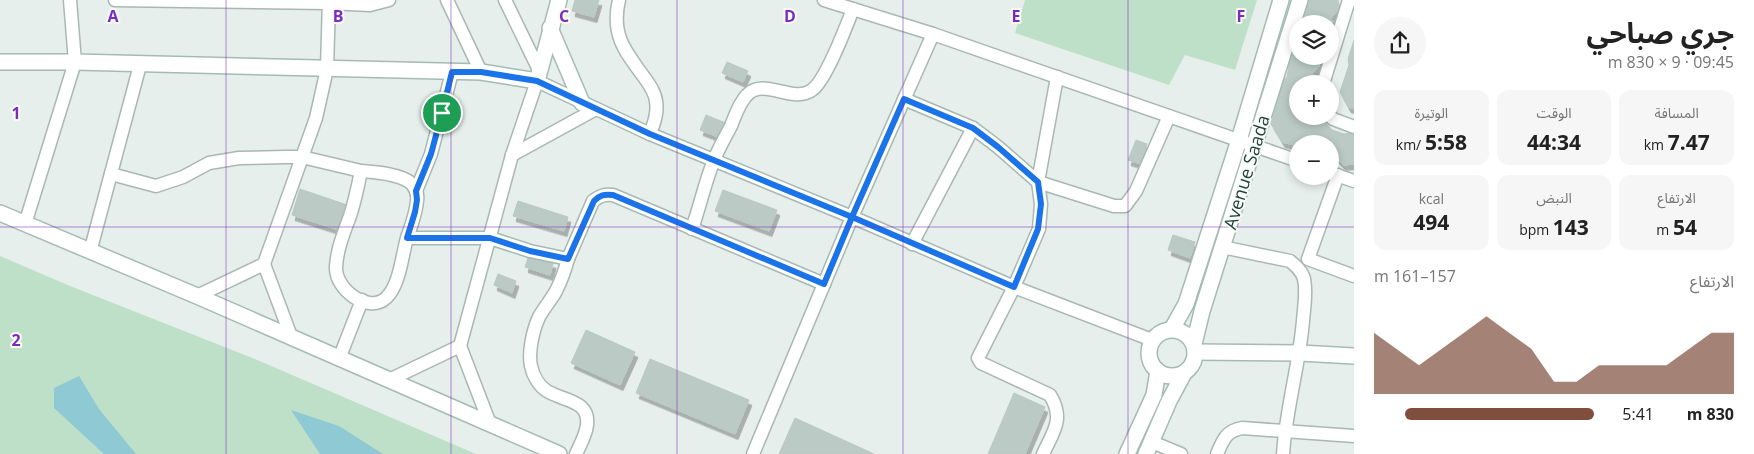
<!DOCTYPE html>
<html lang="ar">
<meta charset="utf-8">
<style>
body{margin:0;font-family:"Open Sans","Noto Sans Arabic",sans-serif;background:#f6f6f6;color:#222;direction:rtl;height:100vh;display:flex;flex-direction:column;font-size:19px;white-space:nowrap}
*{box-sizing:border-box;margin:0}
p{font-size:16px;color:#767676}
.icon{flex:none;width:28px;height:28px;fill:none;stroke:currentColor;stroke-width:2;stroke-linecap:round;stroke-linejoin:round}
.map{position:relative;flex:1;overflow:hidden;direction:ltr}
.side{display:flex;flex-direction:column;background:#fff;width:400px}
.side>*{flex:none}
.buttons{position:absolute;left:1289px;top:15px;display:grid;gap:10px}
.buttons a{display:grid;place-items:center;width:50px;height:50px;border-radius:50%;background:#fff;box-shadow:0 2px 8px #0003;font-size:25px}
.pin{position:absolute;display:grid;place-items:center;width:42px;height:42px;color:#fff;margin:-21px;border:2px solid #fff;border-radius:50%;box-shadow:0 1px 5px #0007}
.round{display:grid;place-items:center;flex:none;width:52px;height:52px;border-radius:26px;background:#f6f6f6}
.head{display:flex;align-items:center;justify-content:space-between;height:85px;padding:0 20px}
h1{font-size:28px;font-weight:700;line-height:38px}
.stats{display:grid;grid-template-columns:repeat(3,1fr);gap:8px;height:85px;padding:5px 20px}
.stats div{display:grid;align-content:center;border-radius:12px;background:#f6f6f6;text-align:center}
.stats b{font-size:21px;font-weight:700}
.stats small{font-size:14px;font-weight:400}
.stats p{font-size:14px}
.chart{height:140px;padding:10px 20px}
.chart p{display:flex;justify-content:space-between}
.chart svg{width:100%;height:90px;margin-top:5px;fill:#804e3d;opacity:.7}
ul{padding:0 20px;list-style:none;font-size:16px}
li{display:grid;grid-template-columns:80px 60px 1fr;align-items:center;height:38px}
li i{height:12px;border-radius:6px;background:#804e3d}
main{display:flex;flex:1;min-height:0}
.map>svg:first-child{display:block}
.green{fill:#bfe0c8}
.water{fill:#8ec9d4}
.building{fill:#bbcac4;stroke:#b8c9c2;filter:url(#shadow)}
.lines{fill:none;stroke-linecap:round;stroke-linejoin:round}
.street-casing{stroke:#a8b8b2;stroke-width:15}
.secondary-casing{stroke:#a4bbb3;stroke-width:18}
.street{stroke:#fff;stroke-width:12}
.secondary{stroke:#fff;stroke-width:15}
.route-casing{stroke:#fff;stroke-width:10}
.route{stroke:#1a73e8;stroke-width:6}
.grid{fill:none;stroke:#7b2cbf;stroke-width:1;stroke-opacity:0.55}
.labels{text-anchor:middle;dominant-baseline:central;stroke-width:4;stroke-linejoin:round;paint-order:stroke}
.street-label{font-size:18px;fill:#24423a;stroke:#f7fbf9}
.grid-label{font-size:16px;text-anchor:middle;font-weight:bold;fill:#7b2cbf;stroke:#f7fbf9;stroke-width:4;stroke-linejoin:round;paint-order:stroke}
</style>
<main>
<section class="side">
<div class="head"><div><h1>جري صباحي</h1><p>09:45 · 9 × 830 m</p></div><a class="round"><svg class="icon" aria-label="share" viewBox="0 0 24 24"><path d="M12 15V3M7 8l5-5 5 5M5 13v7h14v-7"/></svg></a></div>
<div class="stats">
<div><p>المسافة</p><b>7.47<small> km</small></b></div>
<div><p>الوقت</p><b>44:34</b></div>
<div><p>الوتيرة</p><b>5:58<small> /km</small></b></div>
</div>
<div class="stats">
<div><p>الارتفاع</p><b>54<small> m</small></b></div>
<div><p>النبض</p><b>143<small> bpm</small></b></div>
<div><p>kcal</p><b>494</b></div>
</div>
<div class="chart"><p><span>الارتفاع</span>157–161 m</p>
<svg viewBox="0 0 160 44" preserveAspectRatio="none"><path d="M0 44V14L10 22L20 30L30 22L40 14L50 6L60 14L70 22L80 38L90 38L100 30L110 30L120 30L130 30L140 22L150 14L160 14V44z"/></svg>
</div>
<ul>
<li><b>830 m</b>5:41<i style="width:86%"></i></li>
</ul>
</section>
<div class="map">
<svg width="1354" height="454" viewBox="0 0 1354 454">
<defs>
<filter id="shadow"><feDropShadow dx="3" dy="5.5" stdDeviation="0" flood-color="#0004"/></filter>
</defs>
<rect width="100%" height="100%" fill="#e6efeb"/>
<g class="green">
<polygon points="1025,0 1257,0 1235,70 1185,55 1169,85 1015,33"/>
<polygon points="0,256 70,286 255,359 476,454 0,454"/>
</g>
<g class="water">
<polygon points="79,376 99,409 136,454 104,454 54,408 54,388"/>
<polygon points="291,410 339,426 383,454 320,454"/>
</g>
<g class="building">
<polygon points="575,0 599,0 594,17 572,11"/>
<polygon points="1307,0 1338,0 1340,9 1332,17 1307,8"/>
<polygon points="1307,8 1332,17 1331,20 1333,21 1330,30 1330,24 1303,24 1300,22 1304,10 1306,11"/>
<polygon points="1354,40 1354,66 1349,65 1348,59"/>
<polygon points="1295,48 1298,48 1298,56 1319,56 1319,67 1312,74 1309,84 1298,84 1298,102 1279,97 1278,84 1287,77 1289,66 1288,55"/>
<polygon points="727,62 748,71 743,82 722,73"/>
<polygon points="1349,65 1354,66 1354,109 1348,107 1340,92"/>
<polygon points="1279,97 1298,102 1298,116 1300,116 1301,120 1313,123 1308,144 1298,144 1298,146 1282,142 1271,124"/>
<polygon points="706,115 728,124 723,139 700,130"/>
<polygon points="1325,122 1332,130 1344,134 1354,132 1354,164 1343,165 1335,157 1330,155 1330,144 1308,144 1313,123"/>
<polygon points="1136,140 1147,144 1140,164 1128,160"/>
<polygon points="300,189 347,205 339,230 292,215"/>
<polygon points="723,190 777,210 769,231 715,211"/>
<polygon points="518,201 568,217 564,231 513,216"/>
<polygon points="1173,235 1195,242 1190,258 1168,250"/>
<polygon points="529,255 553,263 550,275 525,267"/>
<polygon points="498,274 516,281 512,293 494,285"/>
<polygon points="586,330 635,352 620,385 571,363"/>
<polygon points="650,359 749,400 735,434 636,393"/>
<polygon points="1014,393 1045,407 1025,454 988,454"/>
<polygon points="795,418 874,454 779,454"/>
</g>
<g class="lines">
<g class="street-casing">
<g id="street">
<polyline points="115,0 328,3 370,5 389,0"/>
<polyline points="447,0 481,72"/>
<polyline points="505,0 539,70"/>
<path d="M 619,0 C 611,34 624,50 644,77 C 649,84 655,92 656,101 C 658,113 654,123 650,134"/>
<polyline points="824,0 933,34 1298,161"/>
<polyline points="1323,84 1349,0"/>
<polyline points="904,99 973,128"/>
<polyline points="1330,116 1333,119 1354,127"/>
<polyline points="512,155 596,109"/>
<polyline points="1330,173 1354,181"/>
<path d="M 111,174 L 156,186 L 183,177 L 209,163 L 239,158 L 285,157 L 302,157 L 361,171 C 358,186 355,201 350,216 C 344,232 337,249 336,267 C 335,290 369,314 386,298 C 400,285 402,255 407,238 C 411,226 416,214 417,201 C 418,195 416,189 412,184 C 402,174 374,172 361,171"/>
<polyline points="1338,175 1308,259 1354,276"/>
<polyline points="416,191 431,154 452,72"/>
<polyline points="25,224 75,62 70,0"/>
<path d="M 692,229 C 700,206 705,182 714,160 C 719,148 725,137 731,126 C 735,116 739,103 747,95 C 764,77 793,104 812,90 C 826,80 846,27 853,9"/>
<path d="M 407,238 L 490,238 L 530,251 L 568,259 C 565,270 561,281 556,291 C 551,300 544,308 539,317 C 533,330 528,352 531,366 C 533,376 539,386 547,391 C 563,401 590,400 587,425 C 586,435 580,445 576,454"/>
<polyline points="912,244 973,128 998,147 1038,182 1114,206 1125,206 1136,191 1169,116"/>
<path d="M 1222,247 L 1290,261 C 1296,266 1302,271 1304,279 C 1307,293 1304,307 1303,321 C 1299,366 1286,409 1283,454"/>
<polyline points="90,252 140,65"/>
<path d="M 568,259 L 593,201 C 600,196 604,194 613,195 L 824,284"/>
<polyline points="264,264 316,118 327,69 329,0"/>
<polyline points="197,296 264,264 292,339"/>
<polyline points="460,346 512,155 537,81 650,134 852,217 1014,287 1152,340"/>
<polyline points="339,359 362,300"/>
<polyline points="389,380 460,346 490,424"/>
<polyline points="1152,442 1181,454"/>
<polyline points="753,454 852,217 933,34"/>
<path d="M 1043,454 C 1053,432 1065,419 1050,395 L 981,363 L 978,358 L 1014,287 L 1039,229 L 1041,204 L 1038,182 L 1057,77"/>
<path d="M 1217,454 C 1223,440 1226,431 1242,428 L 1354,436"/>
</g>
</g>
<g class="secondary-casing">
<g id="secondary">
<polyline points="550,28 582,103"/>
<polyline points="0,62 75,62 481,72 537,81 559,0"/>
<polyline points="0,213 197,296 559,454"/>
<polyline points="1172,329 1186,304 1239,140 1281,0"/>
<circle cx="1172" cy="353" r="23"/>
<polyline points="1194,344 1202,311 1300,0"/>
<polyline points="1195,352 1300,353 1354,356"/>
<polyline points="1127,454 1154,395 1158,371"/>
<polyline points="1146,454 1169,401 1184,373"/>
</g>
</g>
<use href="#street" class="street"/>
<use href="#secondary" class="secondary"/>
</g>
<g class="lines">
<g class="route-casing">
<path id="route" d="M 442,113 L 431,154 L 416,191 L 417,200 L 415,212 L 407,238 L 490,238 L 530,251 L 568,259 L 594,201 C 600,195 604,194 613,195 L 824,284 L 852,217 L 1014,287 L 1038,229 L 1041,204 L 1038,182 L 998,147 L 973,128 L 904,99 L 852,217 L 650,134 L 537,81 L 481,72 L 452,72 L 442,113"/>
</g>
<use href="#route" class="route"/>
</g>
<path class="grid" d="M 226,0 L 226,454M 451,0 L 451,454M 677,0 L 677,454M 903,0 L 903,454M 1128,0 L 1128,454M 0,227 L 1354,227"/>
<g class="labels">
<g class="street-label">
<text transform="translate(1246 172) rotate(-73)">Avenue Saada</text>
</g>
</g>
<g class="grid-label">
<text x="113" y="22">A</text>
<text x="338" y="22">B</text>
<text x="564" y="22">C</text>
<text x="790" y="22">D</text>
<text x="1016" y="22">E</text>
<text x="1241" y="22">F</text>
<text x="16" y="119">1</text>
<text x="16" y="346">2</text>
</g>
</svg>
<div class="buttons">
<a><svg class="icon" aria-label="layers" viewBox="0 0 24 24"><path d="M12 4l9 5-9 5-9-5zM3 14l9 5 9-5"/></svg></a>
<a>+</a>
<a>−</a>
</div>
<div class="pin" style="left:442px;top:113px;background:#1e9e55"><svg class="icon" aria-label="arrive" viewBox="0 0 24 24"><path d="M6 21V4h12l-3 4 3 4H6"/></svg></div>
</div>
</main>
